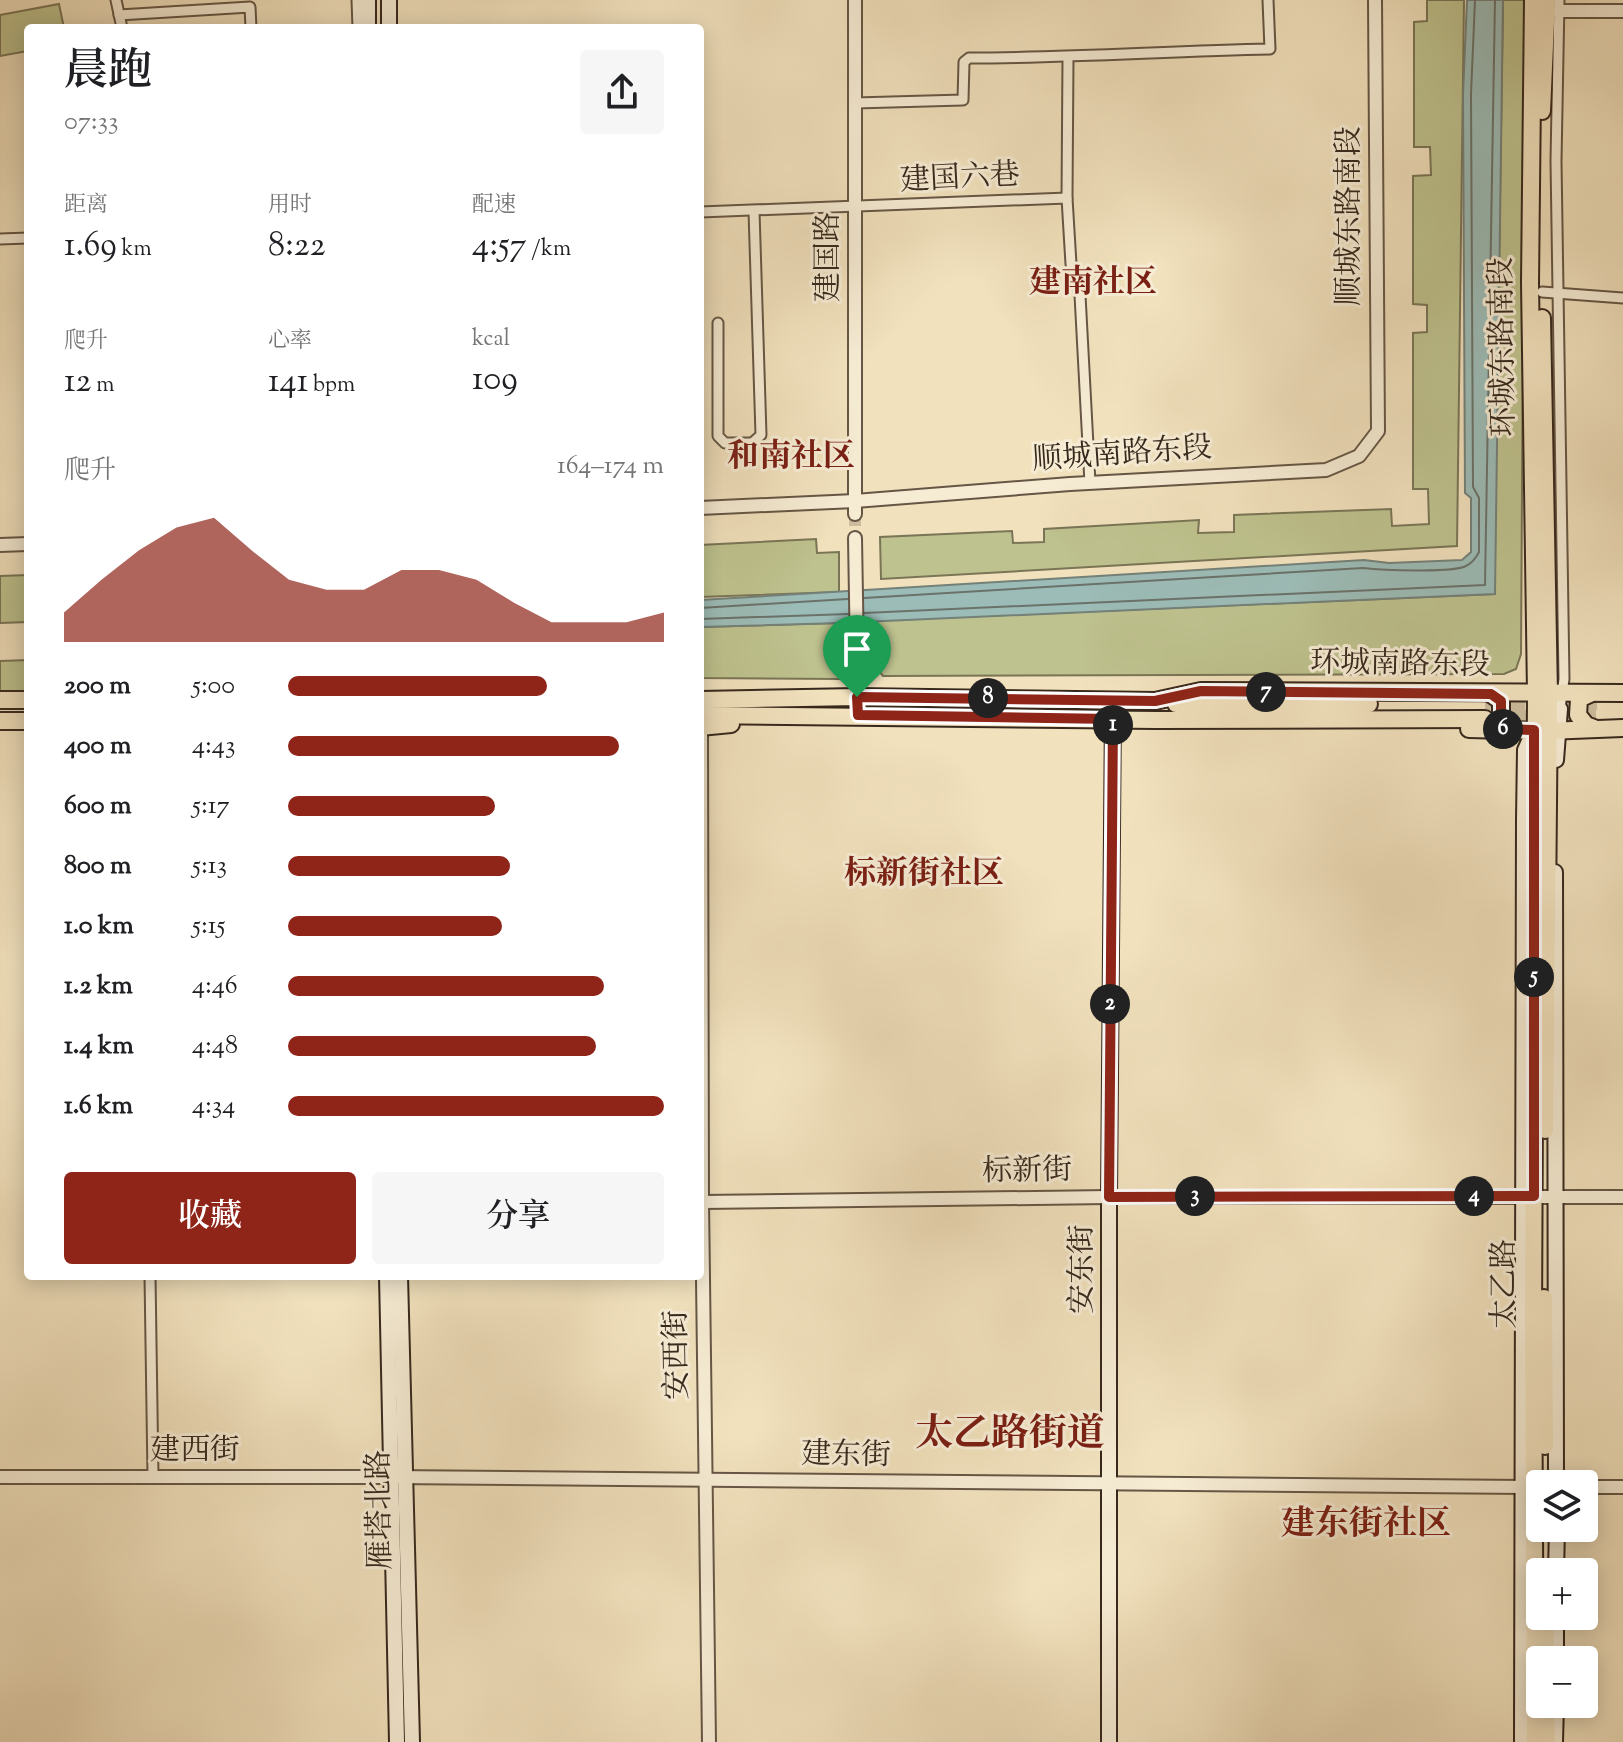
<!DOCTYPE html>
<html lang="zh">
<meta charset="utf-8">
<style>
body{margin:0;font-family:"Sorts Mill Goudy","Noto Serif SC",serif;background:#f6f6f6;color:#202124;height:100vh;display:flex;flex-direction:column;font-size:30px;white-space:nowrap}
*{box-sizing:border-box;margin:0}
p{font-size:26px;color:#757577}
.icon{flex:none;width:44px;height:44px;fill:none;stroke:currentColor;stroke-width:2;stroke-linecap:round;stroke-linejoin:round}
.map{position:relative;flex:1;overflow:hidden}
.drawer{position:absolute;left:24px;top:24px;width:680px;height:1256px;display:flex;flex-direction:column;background:#fff;border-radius:8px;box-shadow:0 4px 20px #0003}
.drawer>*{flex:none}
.fabs{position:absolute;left:1526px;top:1470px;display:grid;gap:16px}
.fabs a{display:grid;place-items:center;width:72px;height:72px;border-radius:8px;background:#fff;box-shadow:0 4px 20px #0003;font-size:40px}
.pin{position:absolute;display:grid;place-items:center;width:68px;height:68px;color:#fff;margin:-82px -34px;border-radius:50% 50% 50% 0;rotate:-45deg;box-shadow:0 0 8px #0007}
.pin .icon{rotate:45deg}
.km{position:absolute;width:40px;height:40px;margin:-20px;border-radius:50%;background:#222;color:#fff;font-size:22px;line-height:40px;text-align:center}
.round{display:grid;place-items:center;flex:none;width:84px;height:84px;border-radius:8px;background:#f6f6f6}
.headline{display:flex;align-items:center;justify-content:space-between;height:136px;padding:0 40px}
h1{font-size:44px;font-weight:600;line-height:60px}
.metrics{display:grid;grid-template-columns:repeat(3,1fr);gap:12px;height:136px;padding:8px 40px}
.metrics div{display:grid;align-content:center}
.metrics b{font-size:34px;font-weight:600}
.metrics small{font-size:22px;font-weight:400}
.metrics p{font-size:22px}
.chart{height:224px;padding:16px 40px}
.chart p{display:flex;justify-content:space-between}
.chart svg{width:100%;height:144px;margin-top:8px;fill:#8f2418;opacity:.7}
.action{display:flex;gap:16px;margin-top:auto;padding:16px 40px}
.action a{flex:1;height:92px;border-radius:8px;background:#8f2418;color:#fff;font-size:32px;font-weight:600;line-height:92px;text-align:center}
.action a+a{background:#f6f6f6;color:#202124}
ul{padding:0 40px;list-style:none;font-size:26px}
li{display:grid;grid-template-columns:128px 96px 1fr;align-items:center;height:60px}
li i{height:20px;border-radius:10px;background:#8f2418}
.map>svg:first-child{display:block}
.green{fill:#bec28e;stroke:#7a7556;stroke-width:2}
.water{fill:#9cbcb7;stroke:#748179;stroke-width:2}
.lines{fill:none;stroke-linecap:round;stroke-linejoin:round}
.shore{stroke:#6a726a;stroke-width:2}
.tertiary-tunnel{stroke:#ccbc9d;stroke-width:12;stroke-dasharray:12 6;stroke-linecap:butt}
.primary-tunnel{stroke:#ccbc9d;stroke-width:16;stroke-dasharray:16 8;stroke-linecap:butt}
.minor-casing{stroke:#665645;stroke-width:13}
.tertiary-casing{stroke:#665645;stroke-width:16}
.secondary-casing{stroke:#37281d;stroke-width:18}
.primary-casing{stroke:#37281d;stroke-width:20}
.minor{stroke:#f6ecd4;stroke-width:9}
.tertiary{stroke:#f6ecd4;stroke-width:12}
.secondary{stroke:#f6ecd4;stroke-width:14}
.primary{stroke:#f1e1bd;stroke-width:16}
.route-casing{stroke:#fff;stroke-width:16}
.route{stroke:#8f2418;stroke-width:10}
.labels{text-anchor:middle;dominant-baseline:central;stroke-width:6;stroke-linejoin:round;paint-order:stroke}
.street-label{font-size:30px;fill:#37281d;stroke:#f6ecd4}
.neighbourhood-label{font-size:32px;font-weight:bold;fill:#7a1f14;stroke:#f6ecd4}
.quarter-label{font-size:34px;font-weight:bold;fill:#7a1f14;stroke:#f6ecd4}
.district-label{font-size:38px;font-weight:bold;fill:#7a1f14;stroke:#f6ecd4}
</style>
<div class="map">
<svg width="1623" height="1742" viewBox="0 0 1623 1742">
<rect width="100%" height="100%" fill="#f1e1bd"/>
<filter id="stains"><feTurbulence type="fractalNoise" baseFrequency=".0025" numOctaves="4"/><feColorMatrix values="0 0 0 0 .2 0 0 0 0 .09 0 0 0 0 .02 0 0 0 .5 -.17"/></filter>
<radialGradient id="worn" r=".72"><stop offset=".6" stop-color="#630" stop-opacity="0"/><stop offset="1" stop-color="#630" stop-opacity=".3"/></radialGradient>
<g class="green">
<polygon points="1427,0 1464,0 1457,546 881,579 880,537 1012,531 1013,543 1044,542 1044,529 1199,520 1198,533 1234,532 1234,515 1391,509 1392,526 1429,524 1428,489 1413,489 1413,333 1427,332 1427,305 1413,304 1413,176 1431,175 1430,147 1414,147 1414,22 1427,21"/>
<polygon points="1503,0 1525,0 1521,654 1516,669 1504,674 883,676 874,665 870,621 1494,594"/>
<polygon points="59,4 64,28 28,28 28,51 0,56 0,15"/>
<polygon points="816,539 817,553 839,552 839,592 700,597 700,545"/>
<polygon points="28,575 28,622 0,623 0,576"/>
<polygon points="839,623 840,679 700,678 700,627"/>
<polygon points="28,660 28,691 0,692 0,661"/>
</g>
<polygon class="water" points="1467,0 1503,0 1495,594 839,623 700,627 700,600 1364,560 1389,563 1462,560 1471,552 1471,498 1465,493 1463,94"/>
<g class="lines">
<g class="shore">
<path d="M 864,598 L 1363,568 C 1381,570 1453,573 1466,566 C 1472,563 1476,558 1479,552 L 1479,498 L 1473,487 L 1471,94 L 1475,0"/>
<polyline points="700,608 848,599"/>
<polyline points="864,613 1485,585 1495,0"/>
<polyline points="700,619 848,614"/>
</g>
<polyline class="tertiary-tunnel" points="855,514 855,538"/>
<g class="primary-tunnel">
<polyline points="1485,704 1597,702"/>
<polyline points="1487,719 1596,717"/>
</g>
<g class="minor-casing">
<g id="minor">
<polyline points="116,0 122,28"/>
<polyline points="357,0 358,28"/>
<polyline points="1559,0 1556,161 1564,679 1560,709"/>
<polyline points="119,15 250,7 251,28"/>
<polyline points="1068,58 1067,198 1071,264 1080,295 1090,483"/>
<path d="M 855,103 L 963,100 L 964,62 L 969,58 C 1069,58 1169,51 1270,49 L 1268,0"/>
<polyline points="700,212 1067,198"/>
<polyline points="0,239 28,238"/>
<polyline points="1542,292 1623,298"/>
<polyline points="718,323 718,436 725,443 752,443 761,435 754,211"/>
<polyline points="150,1276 153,1477"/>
</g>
</g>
<g class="tertiary-casing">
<g id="tertiary">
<polyline points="1559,11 1623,11"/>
<polyline points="700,508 855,501 1070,484 1326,470 1359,456 1378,431 1375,0"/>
<polyline points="855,514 855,0"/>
<polyline points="855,538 858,715"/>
<polyline points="0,545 28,544"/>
<polyline points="701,727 702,1202 709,1742"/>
<polyline points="702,1202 1109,1197 1623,1197"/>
<polyline points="0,1477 391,1477 1529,1487"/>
<polyline points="1584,1487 1623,1487"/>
</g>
</g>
<g class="secondary-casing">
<g id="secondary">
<polyline points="368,0 368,28"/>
<polyline points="389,0 389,28"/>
<polyline points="1556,760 1560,709"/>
<polyline points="1555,872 1556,1484"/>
<polyline points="387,1276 397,1742"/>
<polyline points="400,1276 412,1742"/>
<polyline points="1556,1572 1557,1528"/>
<polyline points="1556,1660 1556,1616"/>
<polyline points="1109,1742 1109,1197 1113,708"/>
<polyline points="1522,1742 1524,820 1525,750 1534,730"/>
<polyline points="1555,1742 1556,1704"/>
</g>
</g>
<g class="primary-casing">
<g id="primary">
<polyline points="1533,0 1530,283 1536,694 1533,1320 1535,1742"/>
<polyline points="1542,111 1547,0"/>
<polyline points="1542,318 1549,694 1545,1130"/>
<polyline points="1491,694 1501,701 1501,721 1492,729"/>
<polyline points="1590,694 1579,699 1578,715 1586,725 1594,728"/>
<polyline points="0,700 28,700"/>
<polyline points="700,700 857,697 1155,701 1201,691 1623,693"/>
<polyline points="1176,704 1369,704"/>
<polyline points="700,715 1156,720 1485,719"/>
<polyline points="0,721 28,721"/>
<polyline points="700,727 731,724"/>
<polyline points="1469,729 1547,731 1623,728"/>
<polyline points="1544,1298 1545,1446"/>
<polyline points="1545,1616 1546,1660"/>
<polyline points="1546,1704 1547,1742"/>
</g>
</g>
<use href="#minor" class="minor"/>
<use href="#tertiary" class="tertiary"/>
<use href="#secondary" class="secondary"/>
<use href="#primary" class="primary"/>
</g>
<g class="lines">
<g class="route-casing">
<polygon id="route" points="1201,691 1491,694 1501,701 1501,721 1492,729 1534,730 1534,1196 1109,1197 1113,719 858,715 857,697 1155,701"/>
</g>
<use href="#route" class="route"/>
</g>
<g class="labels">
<g class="street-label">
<text transform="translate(960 179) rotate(-3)">建国六巷</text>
<text transform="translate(1350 216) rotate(-90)">顺城东路南段</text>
<text transform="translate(829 257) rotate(-90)">建国路</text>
<text transform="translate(1504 347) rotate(-91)">环城东路南段</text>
<text transform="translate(1122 455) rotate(-4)">顺城南路东段</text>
<text transform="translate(1400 665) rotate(1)">环城南路东段</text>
<text transform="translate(1027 1172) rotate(-1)">标新街</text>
<text transform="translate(1083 1269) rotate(-90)">安东街</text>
<text transform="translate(1505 1284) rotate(-90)">太乙路</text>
<text transform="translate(678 1355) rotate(-91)">安西街</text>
<text x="195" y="1451">建西街</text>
<text transform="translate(846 1456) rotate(1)">建东街</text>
<text transform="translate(381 1510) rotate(-91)">雁塔北路</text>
</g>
<g class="neighbourhood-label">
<text x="1093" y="284">建南社区</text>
<text x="791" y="458">和南社区</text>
<text x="924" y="875">标新街社区</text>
</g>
<g class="quarter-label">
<text x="1366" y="1525">建东街社区</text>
</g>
<g class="district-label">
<text x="1010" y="1436">太乙路街道</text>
</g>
</g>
<rect width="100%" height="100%" filter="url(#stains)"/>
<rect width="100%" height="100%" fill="url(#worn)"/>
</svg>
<div class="fabs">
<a><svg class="icon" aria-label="layers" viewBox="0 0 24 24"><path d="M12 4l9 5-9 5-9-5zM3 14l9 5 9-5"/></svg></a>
<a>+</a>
<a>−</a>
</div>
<div class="pin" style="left:857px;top:697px;background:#1e9e55"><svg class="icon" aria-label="arrive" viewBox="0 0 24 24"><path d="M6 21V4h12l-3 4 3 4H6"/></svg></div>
<b class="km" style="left:1113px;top:725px">1</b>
<b class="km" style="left:1110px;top:1004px">2</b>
<b class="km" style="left:1195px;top:1196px">3</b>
<b class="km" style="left:1474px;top:1196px">4</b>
<b class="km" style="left:1534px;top:977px">5</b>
<b class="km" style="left:1503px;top:729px">6</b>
<b class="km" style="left:1266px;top:692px">7</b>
<b class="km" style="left:988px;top:698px">8</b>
<section class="drawer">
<div class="headline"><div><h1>晨跑</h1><p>07:33</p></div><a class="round"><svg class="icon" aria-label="share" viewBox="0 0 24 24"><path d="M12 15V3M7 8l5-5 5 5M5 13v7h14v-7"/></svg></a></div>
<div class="metrics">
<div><p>距离</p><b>1.69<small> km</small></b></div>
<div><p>用时</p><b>8:22</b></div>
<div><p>配速</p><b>4:57<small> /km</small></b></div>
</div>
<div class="metrics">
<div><p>爬升</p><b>12<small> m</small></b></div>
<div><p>心率</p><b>141<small> bpm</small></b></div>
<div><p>kcal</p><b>109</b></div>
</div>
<div class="chart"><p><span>爬升</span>164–174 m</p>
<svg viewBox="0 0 160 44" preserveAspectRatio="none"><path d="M0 44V35L10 25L20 16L30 9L40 6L50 16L60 25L70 28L80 28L90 22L100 22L110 25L120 32L130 38L140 38L150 38L160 35V44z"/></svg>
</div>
<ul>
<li><b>200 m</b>5:00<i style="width:69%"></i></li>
<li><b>400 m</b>4:43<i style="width:88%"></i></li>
<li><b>600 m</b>5:17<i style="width:55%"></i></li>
<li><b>800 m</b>5:13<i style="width:59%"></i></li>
<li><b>1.0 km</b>5:15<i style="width:57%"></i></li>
<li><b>1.2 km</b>4:46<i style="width:84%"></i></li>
<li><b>1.4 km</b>4:48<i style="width:82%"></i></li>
<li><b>1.6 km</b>4:34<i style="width:100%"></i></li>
</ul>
<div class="action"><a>收藏</a><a>分享</a></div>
</section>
</div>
